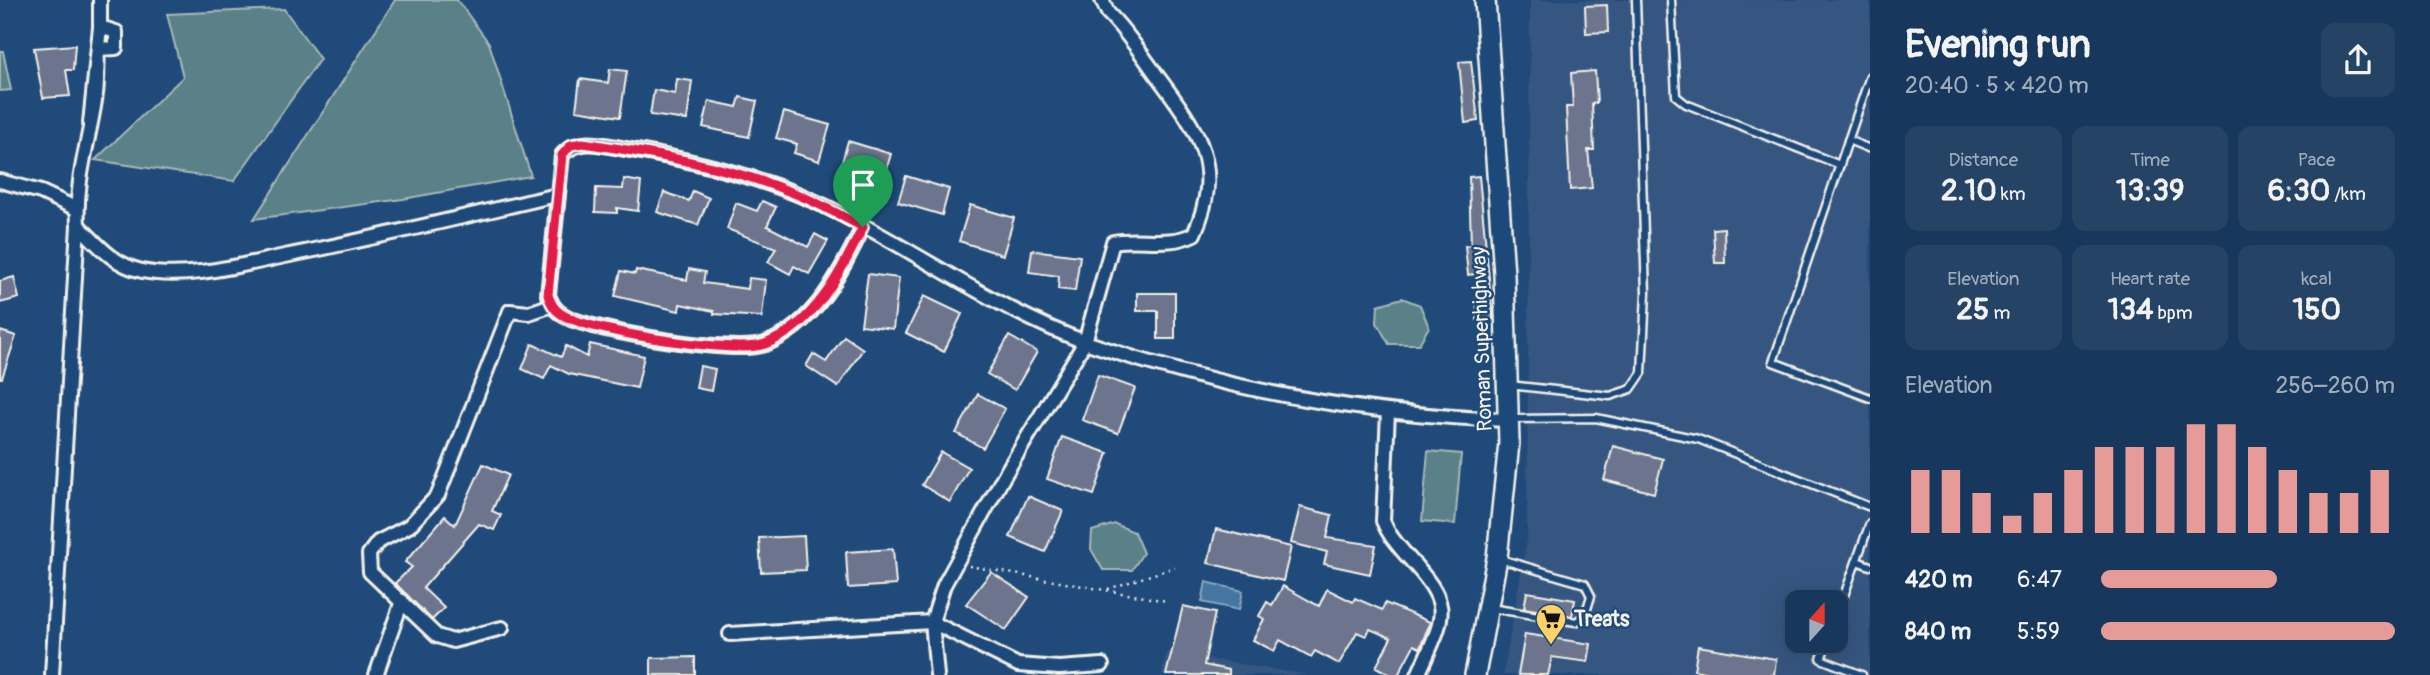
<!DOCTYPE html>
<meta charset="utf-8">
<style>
body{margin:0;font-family:Pangolin,sans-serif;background:#244365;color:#f1f3f6;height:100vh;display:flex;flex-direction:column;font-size:26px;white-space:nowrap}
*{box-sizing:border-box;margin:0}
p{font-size:23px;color:#9eacbb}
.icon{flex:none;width:38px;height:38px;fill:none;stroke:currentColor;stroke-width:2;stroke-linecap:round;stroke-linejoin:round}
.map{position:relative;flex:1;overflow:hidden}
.side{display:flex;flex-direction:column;background:#17385c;width:560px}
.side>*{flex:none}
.needle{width:46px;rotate:21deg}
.buttons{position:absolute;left:1785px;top:590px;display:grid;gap:14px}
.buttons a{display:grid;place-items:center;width:63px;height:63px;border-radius:14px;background:#17385c;box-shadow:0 7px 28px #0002,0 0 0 2px #365272;font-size:35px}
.pin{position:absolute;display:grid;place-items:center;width:60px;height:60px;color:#fff;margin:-72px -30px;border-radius:50% 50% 50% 0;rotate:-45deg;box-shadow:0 0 7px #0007}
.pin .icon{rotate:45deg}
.round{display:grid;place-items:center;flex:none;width:74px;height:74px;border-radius:14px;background:#244365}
.headline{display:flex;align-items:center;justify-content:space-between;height:119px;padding:0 35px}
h1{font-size:38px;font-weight:800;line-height:52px}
.stats{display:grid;grid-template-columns:repeat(3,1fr);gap:10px;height:119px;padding:7px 35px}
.stats div{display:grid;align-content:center;border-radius:14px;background:#244365;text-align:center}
.stats b{font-size:30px;font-weight:800}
.stats small{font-size:19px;font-weight:400}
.stats p{font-size:19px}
.chart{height:196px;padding:14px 35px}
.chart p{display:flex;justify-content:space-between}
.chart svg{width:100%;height:126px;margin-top:7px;stroke:#e69b98;stroke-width:6}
ul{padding:0 35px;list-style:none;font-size:23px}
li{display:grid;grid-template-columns:112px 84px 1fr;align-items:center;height:52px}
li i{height:18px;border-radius:9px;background:#e69b98}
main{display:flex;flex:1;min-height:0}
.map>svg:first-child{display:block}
.built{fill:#365780;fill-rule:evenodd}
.green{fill:#5a8187;stroke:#a7b9b8;stroke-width:2}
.water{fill:#4475a1;stroke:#8aa7bd;stroke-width:2}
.building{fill:#6c758d;stroke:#f4f1e8;stroke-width:2}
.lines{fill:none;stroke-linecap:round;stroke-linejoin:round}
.lane-casing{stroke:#f4f1e8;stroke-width:11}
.street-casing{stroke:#f4f1e8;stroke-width:18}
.primary-casing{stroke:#f4f1e8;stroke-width:24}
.path{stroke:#f4f1e8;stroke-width:2.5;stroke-dasharray:2 5;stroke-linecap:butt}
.lane{stroke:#1f4a7a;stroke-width:6}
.street{stroke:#1f4a7a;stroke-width:12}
.primary{stroke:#1f4a7a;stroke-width:19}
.route-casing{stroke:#fff;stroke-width:14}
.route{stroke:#e11d48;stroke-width:9}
.labels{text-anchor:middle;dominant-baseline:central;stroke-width:5;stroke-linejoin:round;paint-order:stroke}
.street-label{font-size:21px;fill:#f4f1e8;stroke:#1f4a7a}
.poi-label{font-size:21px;font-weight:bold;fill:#f4f1e8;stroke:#1f4a7a;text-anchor:start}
</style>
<main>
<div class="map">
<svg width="1870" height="675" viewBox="0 0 1870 675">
<rect width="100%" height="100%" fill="#1f4a7a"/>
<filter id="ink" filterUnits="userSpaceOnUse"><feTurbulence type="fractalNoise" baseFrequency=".0143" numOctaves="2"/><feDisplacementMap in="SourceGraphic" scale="14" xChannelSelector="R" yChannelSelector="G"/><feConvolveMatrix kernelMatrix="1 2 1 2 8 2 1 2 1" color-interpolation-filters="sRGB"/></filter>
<g filter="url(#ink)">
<g class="built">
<path d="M 1530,0 L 1870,0 L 1870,675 L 1503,675 L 1527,539 ZM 1797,602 L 1836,602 L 1836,640 L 1797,640 Z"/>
<polygon points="1167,652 1308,675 1162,675"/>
</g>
<g class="green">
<polygon points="395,0 457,0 489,43 531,176 403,199 254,219"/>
<polygon points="284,9 320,59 234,181 95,160 183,77 167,14"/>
<polygon points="0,51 3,51 11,90 0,91"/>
<polygon points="1402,298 1420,305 1429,327 1419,344 1389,344 1377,323 1378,305"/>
<polygon points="1428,451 1461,454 1455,524 1422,521"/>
<polygon points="1115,524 1134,532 1143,553 1132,570 1103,570 1091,549 1092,531"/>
</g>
<polygon class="water" points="1206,582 1243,591 1239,610 1202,602"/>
<g class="building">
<polygon points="1607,5 1608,32 1586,33 1585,6"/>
<polygon points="75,45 73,70 66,70 70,96 43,98 34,48"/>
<polygon points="1471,61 1478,121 1465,123 1459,62"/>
<polygon points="610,69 627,71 620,117 576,110 580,79 608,83"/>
<polygon points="1595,71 1597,103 1592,103 1594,150 1588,150 1592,188 1570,190 1566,107 1573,107 1571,73"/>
<polygon points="677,79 692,81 687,120 650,115 654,90 675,94"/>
<polygon points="740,97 757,101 749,137 703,127 709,101 737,107"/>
<polygon points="784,112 830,125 819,161 794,153 797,144 776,138"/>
<polygon points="848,141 891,154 882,184 877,182 874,192 857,187 861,175 840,169"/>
<polygon points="906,176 949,189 942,215 898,202"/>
<polygon points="1479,176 1493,319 1477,320 1476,274 1468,275 1465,246 1471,245 1469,177"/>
<polygon points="624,179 641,182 638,211 617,208 617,213 595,212 596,188 623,189"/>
<polygon points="693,191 709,198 698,225 657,212 664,192 689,201"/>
<polygon points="762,201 776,207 767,226 808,247 815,234 828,241 809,274 794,266 790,274 768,262 776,248 727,229 736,203 757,211"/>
<polygon points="970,205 1014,218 1003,255 959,241"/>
<polygon points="1724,228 1725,263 1715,263 1713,229"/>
<polygon points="1032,250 1080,256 1075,291 1058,289 1059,276 1029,272"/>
<polygon points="689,269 705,272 703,283 748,289 749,278 766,280 762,317 714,314 714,311 680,304 679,311 615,296 621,271 635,274 636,270 687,280"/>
<polygon points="868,274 899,278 893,329 861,325"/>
<polygon points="14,277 19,298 0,303 0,281"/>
<polygon points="1137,293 1175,293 1175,339 1158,339 1158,311 1137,311"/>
<polygon points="924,296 962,314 944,352 906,333"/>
<polygon points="0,331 16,336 2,378 0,378"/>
<polygon points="844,336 863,349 838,387 806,366 813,354 826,362"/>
<polygon points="1009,336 1037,352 1015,390 987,374"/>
<polygon points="532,344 561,357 566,346 587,357 590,344 644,356 637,388 569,374 551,365 544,379 522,369"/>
<polygon points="700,366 715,369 711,391 696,388"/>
<polygon points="1098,375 1135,388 1118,433 1082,420"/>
<polygon points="978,394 1005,409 983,448 956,433"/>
<polygon points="1062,437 1108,453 1094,495 1047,479"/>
<polygon points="1613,446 1663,459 1654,493 1604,480"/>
<polygon points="941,452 969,468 950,502 922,485"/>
<polygon points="483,464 508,475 492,511 501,515 494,530 479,524 423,588 444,608 432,620 395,583 412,567 405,562 445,516 455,525"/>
<polygon points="1028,496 1063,511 1045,552 1010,537"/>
<polygon points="1300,507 1332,515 1327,538 1376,545 1370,574 1324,564 1327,552 1291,543"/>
<polygon points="1216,529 1291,547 1283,581 1208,563"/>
<polygon points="804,536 806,570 761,572 759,538"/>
<polygon points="893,549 896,585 848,588 846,552"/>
<polygon points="991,572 1029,597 1006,630 966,604"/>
<polygon points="1283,586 1319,606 1327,589 1353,602 1355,598 1382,610 1385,603 1430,622 1420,648 1414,645 1398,675 1391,675 1376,667 1391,638 1370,629 1366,636 1357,632 1339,664 1315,651 1311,657 1280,640 1274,651 1253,640 1264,619 1259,616 1267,602 1272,605"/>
<polygon points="1527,592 1575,600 1572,616 1524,608"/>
<polygon points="1183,606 1215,613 1204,665 1229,670 1229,675 1166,675"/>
<polygon points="1525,634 1591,644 1588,662 1552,657 1548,675 1518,675"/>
<polygon points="1698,646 1776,659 1774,675 1720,675 1694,670"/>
<polygon points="695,657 695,675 651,675 651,658"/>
</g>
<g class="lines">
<g class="lane-casing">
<g id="lane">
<polyline points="1671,0 1676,96 1686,104 1840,165"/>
<polyline points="1870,76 1773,362 1870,398"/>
<polyline points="1848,140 1870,149"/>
<polyline points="1509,385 1610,396 1631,389 1642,373 1646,293 1636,0"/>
<polyline points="1511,419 1596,418 1698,439 1870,507"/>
<polyline points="1857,561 1870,566"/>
<polyline points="1490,608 1576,622 1585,615 1591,596 1585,584 1500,559"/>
<polyline points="1836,618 1870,523"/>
<polyline points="1828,640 1821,659 1862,675"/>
</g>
</g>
<g class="street-casing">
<g id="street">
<polyline points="100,0 100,27"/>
<path d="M 90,123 L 100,27 L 116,32 L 116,48 L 98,49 C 97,64 98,79 96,94 C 90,138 75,180 78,225 C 98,245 114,265 142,271 C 187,280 241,265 285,256 C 376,238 466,216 557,195"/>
<polyline points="0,181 41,192 77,209"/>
<path d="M 863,227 C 841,272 815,325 765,344 C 735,355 599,332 569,318 C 557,313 552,306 548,295 L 562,155 C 580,135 607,146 631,150 C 686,159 743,173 795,193 C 896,234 984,306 1088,343 C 1224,390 1365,415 1509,420"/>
<path d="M 1388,412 L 1383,521 C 1389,536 1397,544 1407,556 C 1455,608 1445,614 1418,675"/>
<polyline points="502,628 453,641 437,636 370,572 369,554 378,542 409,526 438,495 510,311 529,313 552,305"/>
<polyline points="730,634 932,622 1018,665 1059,668 1102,665"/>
<polyline points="52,675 78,225"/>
<polyline points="376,675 402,601"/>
<path d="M 937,675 L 932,622 L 944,585 L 1004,476 L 1085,342 L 1113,242 C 1141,237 1167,247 1194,234 C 1225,166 1198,131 1158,77 C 1142,55 1127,32 1108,13 L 1102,0"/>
</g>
</g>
<g class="primary-casing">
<polyline id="primary" points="1475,675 1497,558 1509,443 1504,274 1485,0"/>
</g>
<g class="path">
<polyline points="969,566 1167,601"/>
<polyline points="1108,589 1175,567"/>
</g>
<use href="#lane" class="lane"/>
<use href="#street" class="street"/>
<use href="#primary" class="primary"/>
</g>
</g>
<g class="lines" filter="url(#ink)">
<g class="route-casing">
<path id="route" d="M 583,143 C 655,154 729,166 796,194 C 819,203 841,216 863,227 C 841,272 815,325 765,344 C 735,355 599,332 569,318 C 557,313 552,307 548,295 L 562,155 L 571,145 Z"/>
</g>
<use href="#route" class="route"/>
</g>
<defs>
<g id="supermarket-pin" transform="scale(1.575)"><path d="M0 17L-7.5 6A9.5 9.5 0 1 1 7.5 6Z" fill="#ffd166" stroke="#1f4a7a"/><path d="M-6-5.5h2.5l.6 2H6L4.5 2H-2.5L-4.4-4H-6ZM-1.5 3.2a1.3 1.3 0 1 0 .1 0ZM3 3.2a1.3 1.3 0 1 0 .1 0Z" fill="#111"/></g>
</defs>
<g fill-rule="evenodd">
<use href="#supermarket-pin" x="1551" y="619"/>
</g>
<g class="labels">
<g class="street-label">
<text transform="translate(1482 339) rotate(-92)">Roman Superhighway</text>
</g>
<g class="poi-label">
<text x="1574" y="619">Treats</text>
</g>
</g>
</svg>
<div class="buttons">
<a><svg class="needle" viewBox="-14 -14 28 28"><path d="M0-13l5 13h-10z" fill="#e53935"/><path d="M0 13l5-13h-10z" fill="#9eacbb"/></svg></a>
</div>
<div class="pin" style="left:863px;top:227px;background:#1e9e55"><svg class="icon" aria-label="arrive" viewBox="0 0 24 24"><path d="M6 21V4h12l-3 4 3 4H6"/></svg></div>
</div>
<section class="side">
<div class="headline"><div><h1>Evening run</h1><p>20:40 · 5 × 420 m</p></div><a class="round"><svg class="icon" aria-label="share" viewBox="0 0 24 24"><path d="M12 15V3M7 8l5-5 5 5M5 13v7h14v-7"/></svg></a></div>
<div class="stats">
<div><p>Distance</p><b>2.10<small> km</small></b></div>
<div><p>Time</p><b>13:39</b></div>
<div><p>Pace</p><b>6:30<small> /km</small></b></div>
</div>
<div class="stats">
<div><p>Elevation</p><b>25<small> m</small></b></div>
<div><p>Heart rate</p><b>134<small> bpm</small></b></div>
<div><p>kcal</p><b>150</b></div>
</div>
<div class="chart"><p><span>Elevation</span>256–260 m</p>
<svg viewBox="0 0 160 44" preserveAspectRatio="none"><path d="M5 44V22M15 44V22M25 44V30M35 44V38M45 44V30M55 44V22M65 44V14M75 44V14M85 44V14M95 44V6M105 44V6M115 44V14M125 44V22M135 44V30M145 44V30M155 44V22"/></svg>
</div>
<ul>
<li><b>420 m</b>6:47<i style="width:60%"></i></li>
<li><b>840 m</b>5:59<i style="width:100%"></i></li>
</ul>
</section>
</main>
